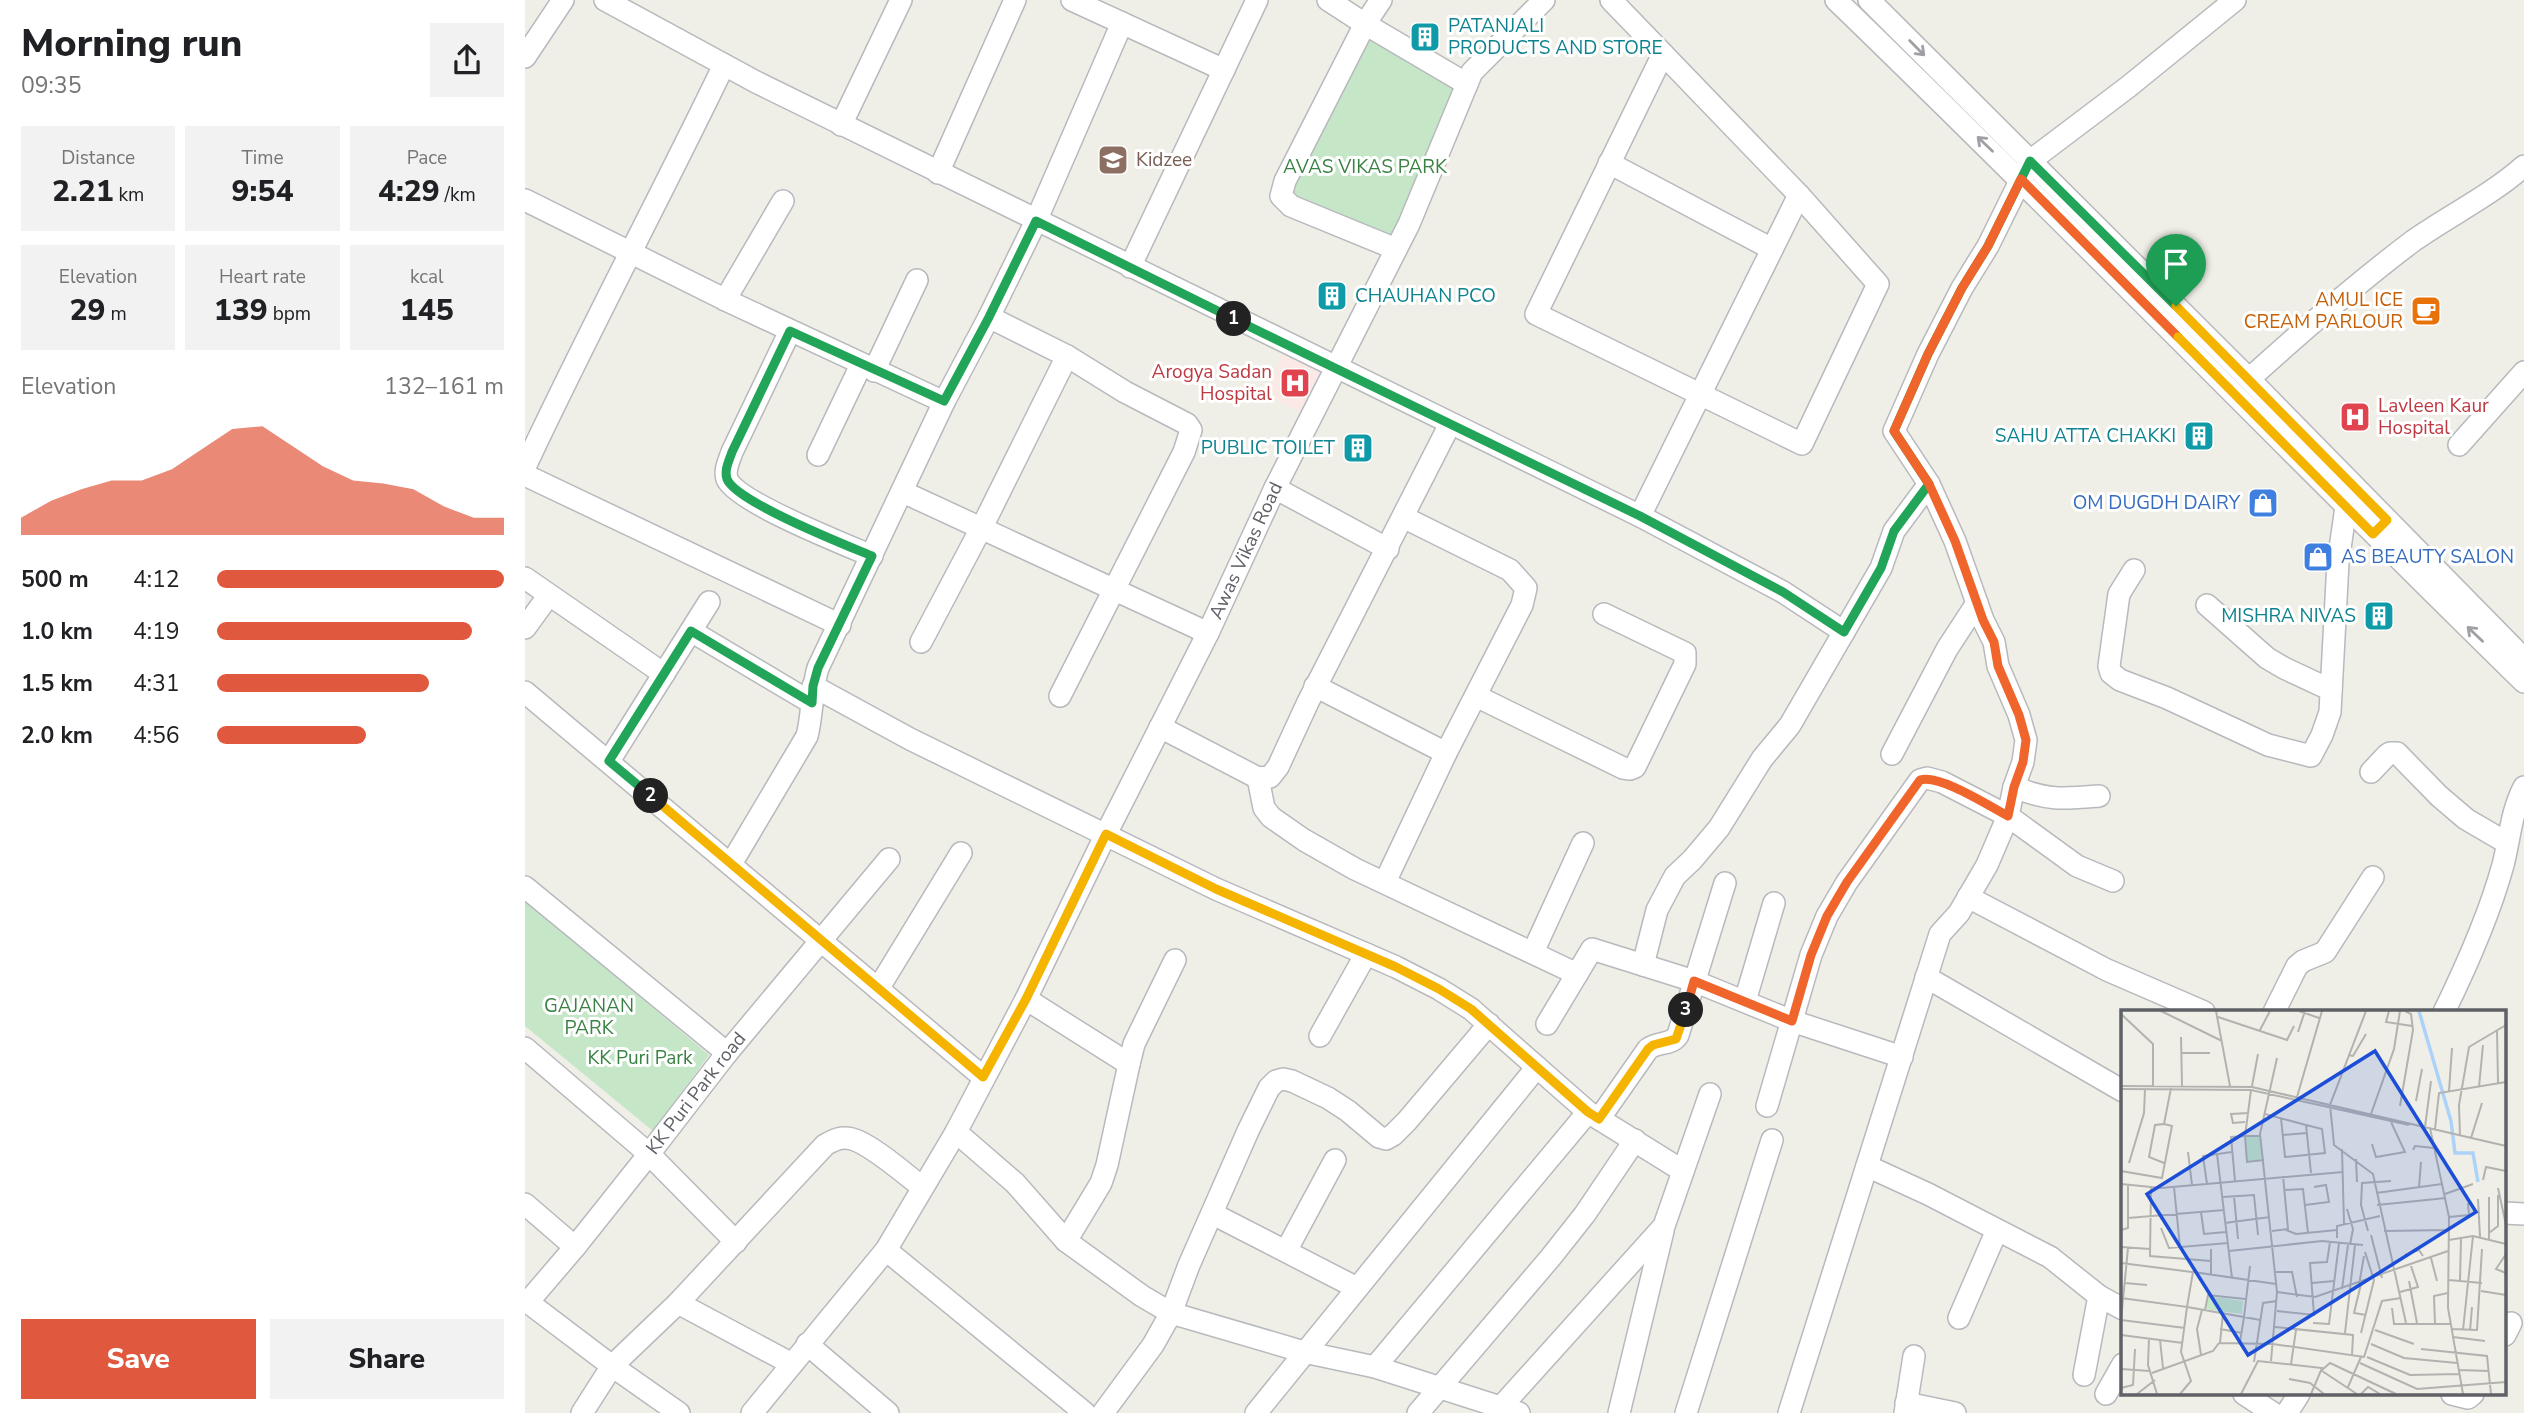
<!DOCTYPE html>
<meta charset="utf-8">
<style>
body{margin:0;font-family:"Nunito Sans",sans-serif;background:#f2f2f2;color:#202124;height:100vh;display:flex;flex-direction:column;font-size:26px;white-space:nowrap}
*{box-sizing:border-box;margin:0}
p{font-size:23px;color:#757577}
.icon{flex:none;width:38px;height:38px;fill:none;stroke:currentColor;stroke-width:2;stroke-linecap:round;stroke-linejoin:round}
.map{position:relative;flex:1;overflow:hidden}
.sheet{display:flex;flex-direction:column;background:#fff;width:525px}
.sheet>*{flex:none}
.pin{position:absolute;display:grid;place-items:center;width:60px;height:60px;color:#fff;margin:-72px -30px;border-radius:50% 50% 50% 0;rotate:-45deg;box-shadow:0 0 7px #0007}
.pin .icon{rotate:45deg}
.km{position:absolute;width:35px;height:35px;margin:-18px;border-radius:50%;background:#222;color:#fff;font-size:19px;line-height:35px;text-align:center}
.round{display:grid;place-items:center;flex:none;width:74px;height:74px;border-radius:0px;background:#f2f2f2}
.head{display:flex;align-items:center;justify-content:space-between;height:119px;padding:0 21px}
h1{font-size:38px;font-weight:800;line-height:52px}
.metrics{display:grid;grid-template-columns:repeat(3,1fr);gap:10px;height:119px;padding:7px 21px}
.metrics div{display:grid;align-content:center;border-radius:0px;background:#f2f2f2;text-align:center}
.metrics b{font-size:30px;font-weight:800}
.metrics small{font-size:19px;font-weight:400}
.metrics p{font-size:19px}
.chart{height:196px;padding:14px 21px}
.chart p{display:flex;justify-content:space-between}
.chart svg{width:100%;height:126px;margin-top:7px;fill:#e0583d;opacity:.7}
.cta{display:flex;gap:14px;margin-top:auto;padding:14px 21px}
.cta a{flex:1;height:80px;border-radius:0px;background:#e0583d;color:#fff;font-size:28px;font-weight:800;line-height:80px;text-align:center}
.cta a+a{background:#f2f2f2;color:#202124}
ul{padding:0 21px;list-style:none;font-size:23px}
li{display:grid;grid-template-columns:112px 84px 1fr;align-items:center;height:52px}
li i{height:18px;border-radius:9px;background:#e0583d}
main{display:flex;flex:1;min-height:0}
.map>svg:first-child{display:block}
.medical{fill:#fbe9e6}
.green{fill:#c6e6c8}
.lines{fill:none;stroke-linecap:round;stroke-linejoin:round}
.minor-casing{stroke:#b7b9bd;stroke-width:24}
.minor{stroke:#fff;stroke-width:21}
.oneway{stroke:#9fa0a4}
.split-1-casing{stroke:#fff;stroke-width:14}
.split-2-casing{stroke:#fff;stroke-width:14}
.split-3-casing{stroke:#fff;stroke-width:14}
.split-4-casing{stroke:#fff;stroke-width:14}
.split-5-casing{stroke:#fff;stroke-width:14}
.split-1{stroke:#22a559;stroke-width:9}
.split-2{stroke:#22a559;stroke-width:9}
.split-3{stroke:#f5b400;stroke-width:9}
.split-4{stroke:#f0652b;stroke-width:9}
.split-5{stroke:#f5b400;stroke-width:9}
.labels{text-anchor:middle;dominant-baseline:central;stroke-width:6;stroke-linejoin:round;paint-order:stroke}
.culture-label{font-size:19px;fill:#0d838f;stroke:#fff;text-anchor:end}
.education-label{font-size:19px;fill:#785e54;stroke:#fff;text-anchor:start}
.park-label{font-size:19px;fill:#3a8243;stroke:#fff}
.food-label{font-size:19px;fill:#c56008;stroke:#fff;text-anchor:end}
.health-label{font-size:19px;fill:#be3a42;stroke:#fff;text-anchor:end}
.shop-label{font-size:19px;fill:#366cbe;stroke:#fff;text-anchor:end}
.street-label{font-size:19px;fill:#5f6167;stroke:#fff}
.inset-river{fill:none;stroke:#add2fa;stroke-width:3.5}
.inset-road{fill:none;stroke:#b2b2b0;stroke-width:2}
.view{fill:#1d4ed8;fill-opacity:0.15;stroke:#1d4ed8;stroke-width:3.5}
.inset-edge{fill:none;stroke:#5f6167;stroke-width:3.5}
</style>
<main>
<section class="sheet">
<div class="head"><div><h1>Morning run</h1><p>09:35</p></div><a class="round"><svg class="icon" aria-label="share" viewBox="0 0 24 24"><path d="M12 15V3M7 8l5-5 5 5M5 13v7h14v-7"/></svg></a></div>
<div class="metrics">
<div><p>Distance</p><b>2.21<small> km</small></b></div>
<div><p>Time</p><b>9:54</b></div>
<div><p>Pace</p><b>4:29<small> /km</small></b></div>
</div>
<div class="metrics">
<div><p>Elevation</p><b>29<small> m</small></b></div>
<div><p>Heart rate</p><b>139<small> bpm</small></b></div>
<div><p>kcal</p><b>145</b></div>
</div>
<div class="chart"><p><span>Elevation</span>132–161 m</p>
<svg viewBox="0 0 160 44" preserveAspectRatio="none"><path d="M0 44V38L10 32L20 28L30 25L40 25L50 21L60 14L70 7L80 6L90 13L100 20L110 25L120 26L130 28L140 34L150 38L160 38V44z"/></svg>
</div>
<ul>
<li><b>500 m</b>4:12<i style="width:100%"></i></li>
<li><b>1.0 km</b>4:19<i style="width:89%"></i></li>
<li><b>1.5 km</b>4:31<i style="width:74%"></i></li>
<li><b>2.0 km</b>4:56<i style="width:52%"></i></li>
</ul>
<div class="cta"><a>Save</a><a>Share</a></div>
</section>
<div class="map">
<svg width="1999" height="1413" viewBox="0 0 1999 1413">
<rect width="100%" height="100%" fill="#f0efe7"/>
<polygon class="medical" points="758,351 801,371 779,413 741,395"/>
<g class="green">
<polygon points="842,32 935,85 872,241 760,200"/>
<polygon points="0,900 184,1055 128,1131 0,1026"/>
</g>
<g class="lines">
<g class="minor-casing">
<g id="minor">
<polyline points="80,0 231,82 1115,516 1258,592 1319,632"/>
<polyline points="547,0 699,70"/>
<polyline points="803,0 840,24 760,181 756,196 766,206 871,249"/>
<polyline points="856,0 840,24 942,84"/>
<polyline points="1086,0 1274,195 1115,516"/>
<path d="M 1311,0 C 1543,224 1768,456 1999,682"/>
<polyline points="1344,0 1724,379 1999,659"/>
<polyline points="1138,54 1011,314 1277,444 1353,284 1274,195"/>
<polyline points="0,57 38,0"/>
<polyline points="316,125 376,0"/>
<polyline points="1084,163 1247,249"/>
<polyline points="413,173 490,0"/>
<polyline points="0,200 207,303 419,402"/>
<polyline points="605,267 732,0"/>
<polyline points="200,300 258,201"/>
<polyline points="464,317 542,356 600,392 662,424 666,430 659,452 535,696"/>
<path d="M 265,331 L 207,452 C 204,461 199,470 202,479 C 212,502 321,545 347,556"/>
<polyline points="349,371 392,280"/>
<path d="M 1724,379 C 1777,331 1831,284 1888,241 C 1925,215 1965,196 1999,166"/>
<polyline points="1934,445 1999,372"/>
<polyline points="293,455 336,365"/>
<path d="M 0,467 C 63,332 134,200 199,65"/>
<polyline points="0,475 315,625"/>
<polyline points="750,488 863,549"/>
<polyline points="378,492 683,633"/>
<polyline points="1609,570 1594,594 1584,666 1586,673 1595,680 1642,698 1743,745 1786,756 1797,735 1805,712 1813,562 1821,507"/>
<polyline points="0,578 139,674"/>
<polyline points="1682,605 1742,658 1759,668 1806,690"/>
<polyline points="0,628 24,595"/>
<polyline points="166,631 287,703"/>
<polyline points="396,642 462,517 542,356"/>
<polyline points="288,686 385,739 691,889 871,967 914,989 946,1009 1063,1112 1158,1171"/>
<polyline points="790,686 921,753"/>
<polyline points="0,692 458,1077"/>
<polyline points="951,696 1098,768 1105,769 1110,767 1160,664 1160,653 1079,614"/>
<polyline points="635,727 733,778 745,777 753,767 783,702 925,424"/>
<polyline points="1367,754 1422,649 1452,603"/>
<polyline points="84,761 184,602"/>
<polyline points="1846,772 1862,755 1865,753 1872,753 1914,796 1941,819 1982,843"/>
<polyline points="733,778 739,808 746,817 779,840 830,869 1052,974"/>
<path d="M 1489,787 C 1523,801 1539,799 1574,796"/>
<path d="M 206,864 L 282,736 C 288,713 286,691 293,668 L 419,402 L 464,317 L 511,221 L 597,23"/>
<polyline points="860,882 921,753 997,605 1001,588 985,570 878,517"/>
<polyline points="0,887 202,1053"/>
<polyline points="1443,897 1582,970 1679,1012"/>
<polyline points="1008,952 1058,843"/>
<polyline points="1118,965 1132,910 1150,876 1167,860 1194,828 1237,759 1265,725 1356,568 1369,531 1404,484"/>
<polyline points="1401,977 1598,1091"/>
<polyline points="353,989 436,853"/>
<polyline points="501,999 604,1064 582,1165 576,1183 541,1241"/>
<polyline points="1220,1001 1249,903"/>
<polyline points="1749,1012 1772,966 1778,961 1800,952 1848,877"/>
<path d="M 1919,1012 C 1942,965 1964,916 1978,865 C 1985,838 1986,812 1999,787"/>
<polyline points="1022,1024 1067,949 1169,981 1267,1021 1377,1057"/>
<polyline points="795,1036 841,954"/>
<path id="s1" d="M 0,1048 L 124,1154 L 202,1053 L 364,859"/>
<polyline points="604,1064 609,1044 650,960"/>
<polyline points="1242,1106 1286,955 1302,916 1322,882 1395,780 1402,778 1417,782 1483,816 1552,866 1588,881"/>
<path d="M 1074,1119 L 1123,1049 C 1133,1041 1146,1046 1153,1035 L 1200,883"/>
<polyline points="431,1132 490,1183 541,1241 617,1296 646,1313 779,1352 850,1367 994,1413"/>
<polyline points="1342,1166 1403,1194 1525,1257 1574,1296 1598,1309"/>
<polyline points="0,1204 50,1247"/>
<polyline points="1980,1213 1999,1214"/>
<polyline points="688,1214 832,1288"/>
<polyline points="361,1250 560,1413"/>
<polyline points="761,1251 810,1160"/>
<polyline points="0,1300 87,1366 154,1413"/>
<polyline points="3,1302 50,1247 124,1154 211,1242"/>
<polyline points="153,1303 267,1364"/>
<polyline points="1434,1318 1472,1230"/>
<polyline points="1980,1335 1986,1323"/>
<polyline points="282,1344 363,1413"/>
<polyline points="850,1367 1063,1112"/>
<polyline points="1559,1375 1574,1296"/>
<polyline points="1581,1394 1598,1364"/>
<polyline points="1719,1394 1748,1413"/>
<polyline points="1927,1394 1943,1398 1948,1394"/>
<polyline points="1381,1403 1430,1413"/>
<polyline points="975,1408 1139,1226 1185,1094"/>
<path d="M 57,1413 L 87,1366 L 153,1303 L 300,1145 C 309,1140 316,1136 327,1139 C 346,1144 380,1174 397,1187"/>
<path id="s2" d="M 227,1413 L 361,1250 L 431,1132 L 501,999 L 581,834 L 683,633 L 750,488 L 884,224 L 947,72 L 1019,0"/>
<polyline points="578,1413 628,1345 646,1313 664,1265 723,1131 744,1088 751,1081 758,1079 767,1081 803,1098 823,1111 854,1137 861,1139 868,1135 882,1121 964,1024"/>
<polyline points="731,1413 1012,1067"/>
<polyline points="893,1413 1026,1257 1060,1214 1110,1140"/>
<polyline points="1094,1413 1138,1231"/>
<polyline points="1161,1413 1247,1140"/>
<polyline points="1264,1413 1415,934 1434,913 1462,865 1483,816 1489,787 1498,762 1501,740 1494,715 1473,666 1469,642 1458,620 1430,541 1404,484 1369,431 1403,354 1437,288 1463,246 1505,161 1603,87 1710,0"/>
<polyline points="1380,1413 1389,1356"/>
<polyline points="1762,1413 1774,1394"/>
</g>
</g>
<use href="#minor" class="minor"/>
</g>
<defs><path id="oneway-shaft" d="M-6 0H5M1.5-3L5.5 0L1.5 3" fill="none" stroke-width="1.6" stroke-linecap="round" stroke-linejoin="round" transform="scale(1.75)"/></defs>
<g class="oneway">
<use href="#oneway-shaft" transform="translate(1392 48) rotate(45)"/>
<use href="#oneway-shaft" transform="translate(1460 144) rotate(-136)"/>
<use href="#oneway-shaft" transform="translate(1950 634) rotate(-136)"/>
</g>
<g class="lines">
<g class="split-1-casing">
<polyline id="split-1" points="709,319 1115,516 1258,592 1319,632 1356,568 1369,531 1404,484 1369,431 1403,354 1437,288 1463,246 1505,161 1651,306"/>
</g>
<g class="split-2-casing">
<path id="split-2" d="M 126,796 L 84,761 L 166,631 L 287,703 L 288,686 L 293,668 L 347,556 C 321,545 211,502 202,479 C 199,470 204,461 207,452 L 265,331 L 419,401 L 464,317 L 511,221 L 709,319"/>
</g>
<g class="split-3-casing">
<polyline id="split-3" points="126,796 458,1077 501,999 581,834 691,889 871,967 914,989 946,1009 1063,1112 1074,1119 1123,1049 1128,1045 1151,1039 1161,1010"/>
</g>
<g class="split-4-casing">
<path id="split-4" d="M 1161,1010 L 1169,981 L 1267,1021 L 1286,955 L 1302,916 L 1322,882 L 1395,780 C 1415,774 1464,806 1483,816 L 1489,787 L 1498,762 L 1501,740 L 1494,715 L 1473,666 L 1469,642 L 1458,620 L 1430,541 L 1404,484 L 1369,431 L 1403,354 L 1437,288 L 1463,246 L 1496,179 L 1653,337"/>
</g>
<g class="split-5-casing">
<polyline id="split-5" points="1651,306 1862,520 1848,534 1653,337"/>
</g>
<use href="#split-1" class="split-1"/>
<use href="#split-2" class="split-2"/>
<use href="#split-3" class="split-3"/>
<use href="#split-4" class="split-4"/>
<use href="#split-5" class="split-5"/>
</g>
<defs>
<g id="building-square" transform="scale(1.575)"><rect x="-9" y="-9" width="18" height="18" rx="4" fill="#0f9aa8" stroke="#fff"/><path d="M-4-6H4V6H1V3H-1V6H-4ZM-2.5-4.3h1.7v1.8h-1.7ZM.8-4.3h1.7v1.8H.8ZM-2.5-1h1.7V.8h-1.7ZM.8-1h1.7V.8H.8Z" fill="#fff"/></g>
<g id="school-square" transform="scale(1.575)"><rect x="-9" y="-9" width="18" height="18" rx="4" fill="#8d6e63" stroke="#fff"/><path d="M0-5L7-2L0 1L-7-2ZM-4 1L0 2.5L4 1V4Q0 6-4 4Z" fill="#fff"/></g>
<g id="cafe-square" transform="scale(1.575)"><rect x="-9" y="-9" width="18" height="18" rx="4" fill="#e8710a" stroke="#fff"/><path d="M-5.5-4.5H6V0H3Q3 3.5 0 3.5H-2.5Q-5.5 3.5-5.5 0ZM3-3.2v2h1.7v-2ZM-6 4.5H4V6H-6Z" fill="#fff"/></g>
<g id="hospital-square" transform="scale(1.575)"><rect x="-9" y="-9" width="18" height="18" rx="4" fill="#e0444e" stroke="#fff"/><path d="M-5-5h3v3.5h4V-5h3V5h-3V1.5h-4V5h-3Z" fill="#fff"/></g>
<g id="shop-square" transform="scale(1.575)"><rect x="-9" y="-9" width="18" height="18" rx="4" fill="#3f7fe0" stroke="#fff"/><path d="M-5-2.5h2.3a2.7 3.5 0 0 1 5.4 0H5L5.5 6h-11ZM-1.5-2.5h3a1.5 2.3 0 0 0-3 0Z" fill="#fff"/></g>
</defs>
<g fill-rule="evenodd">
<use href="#building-square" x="900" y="37"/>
<use href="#school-square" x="588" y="160"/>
<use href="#building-square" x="807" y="296"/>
<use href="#cafe-square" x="1901" y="311"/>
<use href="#hospital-square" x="770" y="383"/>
<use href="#hospital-square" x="1830" y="417"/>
<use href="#building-square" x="1674" y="436"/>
<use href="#building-square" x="833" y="448"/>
<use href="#shop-square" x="1738" y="503"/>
<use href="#shop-square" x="1793" y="557"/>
<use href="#building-square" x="1854" y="616"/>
</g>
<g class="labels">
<g class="culture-label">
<text x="923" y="26" text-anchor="start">PATANJALI<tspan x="923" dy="22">PRODUCTS AND STORE</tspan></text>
<text x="830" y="296" text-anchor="start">CHAUHAN PCO</text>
<text x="1651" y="436">SAHU ATTA CHAKKI</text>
<text x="810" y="448">PUBLIC TOILET</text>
<text x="1831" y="616">MISHRA NIVAS</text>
</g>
<g class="education-label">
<text x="611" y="160">Kidzee</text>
</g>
<g class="park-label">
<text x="840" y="167">AVAS VIKAS PARK</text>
<text x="64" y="1006">GAJANAN<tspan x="64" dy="22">PARK</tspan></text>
<text x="115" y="1058">KK Puri Park</text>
</g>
<g class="food-label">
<text x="1878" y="300">AMUL ICE<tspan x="1878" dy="22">CREAM PARLOUR</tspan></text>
</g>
<g class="health-label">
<text x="747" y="372">Arogya Sadan<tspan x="747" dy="22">Hospital</tspan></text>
<text x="1853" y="406" text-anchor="start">Lavleen Kaur<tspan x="1853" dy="22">Hospital</tspan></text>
</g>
<g class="shop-label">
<text x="1715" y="503">OM DUGDH DAIRY</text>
<text x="1816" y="557" text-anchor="start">AS BEAUTY SALON</text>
</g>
<g class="street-label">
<text stroke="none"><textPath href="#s2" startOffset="998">Awas Vikas Road</textPath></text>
<text stroke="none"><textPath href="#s1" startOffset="240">KK Puri Park road</textPath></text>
</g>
</g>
<g transform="translate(1596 1010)">
<rect width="385" height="385" fill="#f0efe7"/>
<path d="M 124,127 L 139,127 L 143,149 L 127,152 ZM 87,286 L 122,291 L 121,304 L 84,299 Z" fill="#c6e6c8"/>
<path class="inset-river" d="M 298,1 L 330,111 L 334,143 L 352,143 L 357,172"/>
<path class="inset-road" d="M 40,1 L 101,31M 95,1 L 109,76M 178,1 L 198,8M 245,1 L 209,95 L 212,124 L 213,135 L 252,164 L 285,313M 268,1 L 265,12 L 291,16M 0,4 L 32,34 L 32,76M 97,7 L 166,30 L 173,16M 139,20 L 149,1M 376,20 L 377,73M 177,22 L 184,1M 60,27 L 61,76M 60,43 L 89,43M 227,45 L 232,46 L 245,24M 0,76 L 131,77 L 385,136M 131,76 L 137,44M 358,77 L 362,35M 0,79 L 130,80 L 288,115M 130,80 L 124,126 L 140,126M 328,81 L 331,38M 176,87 L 201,1M 295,91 L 301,59M 279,96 L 292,20 L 290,4 L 284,1M 144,104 L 185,115 L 190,163M 250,104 L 273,39 L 279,1M 160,108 L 164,147 L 204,143 L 201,119 L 185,115M 124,112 L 112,113 L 110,104 L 128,103M 304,117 L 310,71M 309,118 L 328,207 L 327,298 L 342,384M 314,119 L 318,83 L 385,72M 162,125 L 186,123M 339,126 L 338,95 L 348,37 L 385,15M 350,128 L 361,93M 251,134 L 255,147 L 284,142 L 270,112M 221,139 L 223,214M 292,140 L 294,136 L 313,138M 67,142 L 71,175M 96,144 L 111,268M 235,149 L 236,172M 8,153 L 23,103 L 24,79M 43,153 L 28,147 L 34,115 L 43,114 L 50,78M 0,161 L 41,168 L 51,116 L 43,114M 362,170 L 365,157 L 385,161M 114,171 L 110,127 L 124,126 L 126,152 L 143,150M 0,174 L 40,178 L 222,162M 86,174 L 82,146 L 111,142M 53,177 L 59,237M 298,177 L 300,152M 30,178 L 29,246 L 90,251M 377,178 L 385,215M 163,180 L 182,179 L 187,223M 255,183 L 321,174M 324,184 L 352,174M 113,186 L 117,229M 102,187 L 133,185 L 137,225M 368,187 L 368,229M 357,189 L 359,227M 184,195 L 208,192 L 205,175 L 193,177M 256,195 L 325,188M 226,199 L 232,219 L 229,235M 80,202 L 83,224 L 105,222M 328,207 L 348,205 L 347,193M 7,208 L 103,200M 104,213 L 149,207M 40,218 L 48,238 L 107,233M 0,220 L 7,218 L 7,175M 165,220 L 175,224 L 216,220M 151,221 L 167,219 L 162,166M 247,221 L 240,195 L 241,173 L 270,171M 263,221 L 328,220M 368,223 L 377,216 L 377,185M 250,225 L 261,268M 216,228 L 216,216 L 259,206M 328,230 L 352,226 L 385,234M 0,237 L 29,239M 108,241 L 201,231 L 242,235M 385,244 L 375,259 L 385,263M 284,245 L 298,240 L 302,246M 310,248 L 316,271M 0,253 L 71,262M 155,262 L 171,262 L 176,287M 90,264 L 90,239M 328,270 L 361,273M 288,271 L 296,313M 339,271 L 340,229M 4,273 L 26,275M 191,273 L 213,271M 240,274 L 233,303 L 245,305M 238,275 L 243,246M 221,279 L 227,235M 360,281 L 385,285M 156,282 L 194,287 L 327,241M 279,282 L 297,277 L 290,256M 0,288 L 66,297 L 72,262 L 155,274M 271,298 L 273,314 L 329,314M 84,300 L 87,285 L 124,289M 156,301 L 193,305 L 189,253 L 206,252 L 209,232M 102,303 L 99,333 L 152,334 L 243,347 L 261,291 L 280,288M 0,310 L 7,238M 0,310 L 64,318M 192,313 L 208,314 L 218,233M 314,314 L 313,286 L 327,283M 154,317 L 232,325 L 231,345M 99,319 L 121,323M 331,319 L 356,320 L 361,239M 254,320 L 293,334M 342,320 L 352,226M 349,321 L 351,297M 224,323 L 234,235M 240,323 L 253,270 L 244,242M 0,325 L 62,333M 332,327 L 364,331M 28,328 L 27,355 L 36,384M 39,330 L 42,358M 119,332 L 123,307 L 139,310M 250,334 L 283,348 L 336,353M 300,339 L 366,346 L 370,384M 80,345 L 76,319 L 81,300M 246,347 L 289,365 L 338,364M 150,351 L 156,282 L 139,124 L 156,48M 133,352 L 142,293 L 156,291M 239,353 L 296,379 L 385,372M 170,354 L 175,320M 0,359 L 29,361M 201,360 L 209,353 L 275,384M 338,360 L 368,361M 201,361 L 236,384M 31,363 L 92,341 L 98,333M 168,369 L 189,373 L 203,384M 227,377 L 240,347M 0,378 L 12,375 L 14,339M 16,384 L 34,370M 59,384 L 70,371 L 60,342 L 66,297 L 123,307 L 129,256M 120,384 L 137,351 L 201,358 L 190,384M 240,384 L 247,377 L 259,384"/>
<path class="view" d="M 254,41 L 355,202 L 127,345 L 26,184 Z"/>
<rect width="385" height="385" class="inset-edge"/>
</g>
</svg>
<div class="pin" style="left:1651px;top:306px;background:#1e9e55"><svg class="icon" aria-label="arrive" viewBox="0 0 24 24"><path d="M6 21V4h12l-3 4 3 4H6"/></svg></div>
<b class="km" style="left:709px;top:319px">1</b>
<b class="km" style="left:126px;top:796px">2</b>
<b class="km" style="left:1161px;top:1010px">3</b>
</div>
</main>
